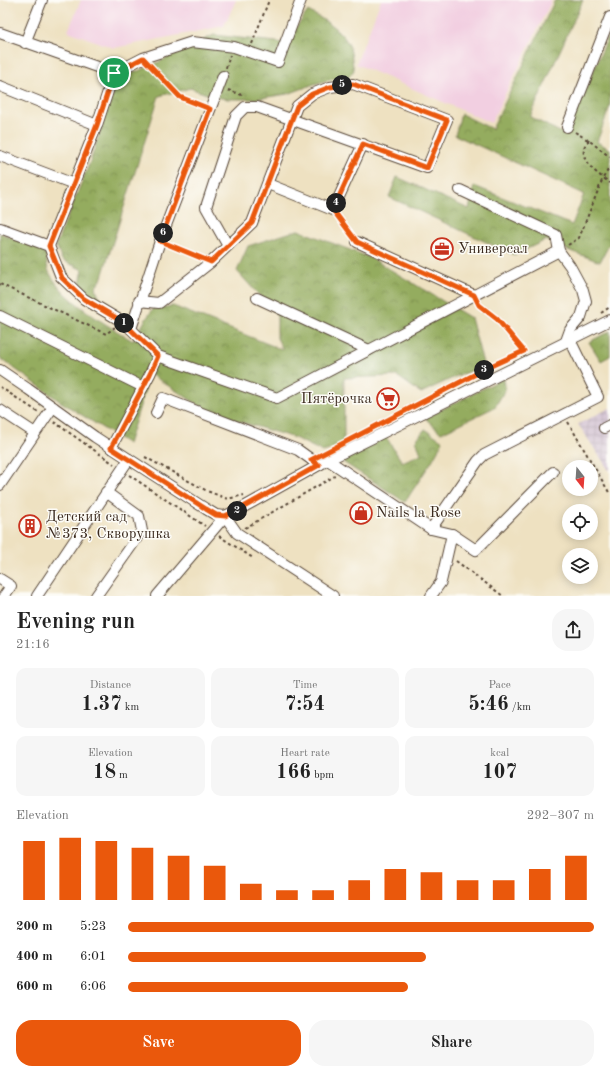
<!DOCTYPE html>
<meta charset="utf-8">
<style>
body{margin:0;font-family:"Old Standard TT",serif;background:#f6f6f6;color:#222;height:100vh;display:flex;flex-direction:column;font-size:15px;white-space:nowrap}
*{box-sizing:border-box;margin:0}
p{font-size:13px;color:#767676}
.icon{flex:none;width:22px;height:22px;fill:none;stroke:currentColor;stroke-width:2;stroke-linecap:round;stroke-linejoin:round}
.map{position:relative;height:596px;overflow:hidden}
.drawer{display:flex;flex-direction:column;background:#fff;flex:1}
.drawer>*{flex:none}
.needle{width:26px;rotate:163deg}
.tools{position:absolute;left:562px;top:460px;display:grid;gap:8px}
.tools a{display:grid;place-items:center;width:36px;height:36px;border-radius:50%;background:#fff;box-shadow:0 2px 10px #0003;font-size:20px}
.pin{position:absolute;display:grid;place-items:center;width:34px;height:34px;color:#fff;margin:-17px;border:2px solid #fff;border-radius:50%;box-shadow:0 1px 4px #0007}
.km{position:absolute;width:20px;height:20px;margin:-10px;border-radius:50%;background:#222;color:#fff;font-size:11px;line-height:20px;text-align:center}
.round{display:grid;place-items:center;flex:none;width:42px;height:42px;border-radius:16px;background:#f6f6f6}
.head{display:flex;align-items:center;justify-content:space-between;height:68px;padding:0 16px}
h1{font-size:22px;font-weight:600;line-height:30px}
.metrics{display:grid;grid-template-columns:repeat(3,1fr);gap:6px;height:68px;padding:4px 16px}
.metrics div{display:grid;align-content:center;border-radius:10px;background:#f6f6f6;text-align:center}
.metrics b{font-size:20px;font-weight:600}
.metrics small{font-size:11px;font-weight:400}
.metrics p{font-size:11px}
.chart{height:112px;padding:8px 16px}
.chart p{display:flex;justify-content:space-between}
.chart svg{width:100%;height:72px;margin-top:4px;stroke:#ea580c;stroke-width:6}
.action{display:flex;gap:8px;margin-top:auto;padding:8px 16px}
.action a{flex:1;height:46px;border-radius:16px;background:#ea580c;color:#fff;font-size:16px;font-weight:600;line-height:46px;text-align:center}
.action a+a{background:#f6f6f6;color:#222}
ul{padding:0 16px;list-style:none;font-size:13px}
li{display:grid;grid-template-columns:64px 48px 1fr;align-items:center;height:30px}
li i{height:10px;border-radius:5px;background:#ea580c}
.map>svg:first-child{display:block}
.built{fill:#f2cfe1}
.industrial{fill:url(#industrial-grid)}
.forest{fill:url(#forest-crowns);stroke:#686b3e}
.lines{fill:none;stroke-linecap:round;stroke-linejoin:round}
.minor-casing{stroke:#564536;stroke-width:12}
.path{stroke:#564536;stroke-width:2;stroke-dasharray:3 3;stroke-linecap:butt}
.minor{stroke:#fff;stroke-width:10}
.route-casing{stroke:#fff;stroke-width:8}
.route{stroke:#ea580c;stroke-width:5}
.labels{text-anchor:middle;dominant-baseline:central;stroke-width:3;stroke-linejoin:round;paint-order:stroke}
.poi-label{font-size:15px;fill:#3b2a1e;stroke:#fdfcf7;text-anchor:start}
</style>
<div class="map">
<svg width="610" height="596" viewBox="0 0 610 596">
<defs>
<pattern id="industrial-grid" width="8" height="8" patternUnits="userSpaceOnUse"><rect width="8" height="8" fill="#cfbdcf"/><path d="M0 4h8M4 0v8" fill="none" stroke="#a99aa7"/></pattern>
<pattern id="forest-crowns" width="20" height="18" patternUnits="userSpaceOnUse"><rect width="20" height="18" fill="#94ac5e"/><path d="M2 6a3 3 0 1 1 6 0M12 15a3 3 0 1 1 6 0" fill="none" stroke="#7a8c4d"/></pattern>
</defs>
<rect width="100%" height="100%" fill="#fdfcf7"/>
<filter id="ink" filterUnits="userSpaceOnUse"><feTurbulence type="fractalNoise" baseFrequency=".025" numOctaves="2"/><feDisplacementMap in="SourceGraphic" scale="8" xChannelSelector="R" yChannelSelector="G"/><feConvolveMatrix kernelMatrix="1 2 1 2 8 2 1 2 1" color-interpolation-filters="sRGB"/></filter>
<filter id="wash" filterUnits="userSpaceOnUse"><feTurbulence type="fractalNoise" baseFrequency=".012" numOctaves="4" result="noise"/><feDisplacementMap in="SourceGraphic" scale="16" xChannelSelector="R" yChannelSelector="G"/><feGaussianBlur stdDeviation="0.9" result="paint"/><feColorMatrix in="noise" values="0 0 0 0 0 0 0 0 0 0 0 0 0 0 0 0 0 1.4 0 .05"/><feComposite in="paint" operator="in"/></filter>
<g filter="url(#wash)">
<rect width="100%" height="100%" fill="#eee1c1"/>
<g class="built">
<polygon points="81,0 236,0 224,26 114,48 68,31"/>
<polygon points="381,0 552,0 491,123 356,64"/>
</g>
<polygon class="industrial" points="610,408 610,472 578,424"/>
<g class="forest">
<polygon points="555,0 583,0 530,117 566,135 610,32 610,106 597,142 610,149 610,243 600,262 573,252 546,240 514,255 389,197 397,177 469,209 474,186 572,225 584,194 455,135 461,114 492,129"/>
<path d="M 308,11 C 323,19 344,31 350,48 C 352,55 352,63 354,70 L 348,78 L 337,78 L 314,84 L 288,94 L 254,99 L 228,99 L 215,97 L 190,88 L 159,96 L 101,280 L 95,288 L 101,300 L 84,294 L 79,287 L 83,270 L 62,260 L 56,245 L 90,162 L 114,90 L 122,78 L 159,62 L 214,35 L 285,43 Z"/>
<path d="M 298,230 L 371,258 L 471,318 L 484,367 L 459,375 L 421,393 L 397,376 L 344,378 L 344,437 L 341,446 L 323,452 L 295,438 L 211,413 L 150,374 L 128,444 L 61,402 L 0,358 L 0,233 L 46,251 C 47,257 46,267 49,272 C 64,301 107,325 133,341 L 146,319 L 153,309 L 173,306 L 283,350 L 277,338 L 277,315 L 237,271 L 248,246 Z"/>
<polygon points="610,331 610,356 601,361 589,342"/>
<polygon points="504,378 505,390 495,407 441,433 425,418"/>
<polygon points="425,429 443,441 432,461 405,502 343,462 386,437 402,462 421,454 416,440"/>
</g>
</g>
<g filter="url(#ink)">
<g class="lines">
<g class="minor-casing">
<g id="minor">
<polyline points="0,33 114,73"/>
<polyline points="25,43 42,0"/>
<polyline points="223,76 160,241 131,329 158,356 277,398 559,251 570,266 583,290 586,301 581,317 570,330 566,341"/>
<polyline points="0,86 97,125"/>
<polyline points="567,127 610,17"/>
<polyline points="0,156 74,184"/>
<polyline points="268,184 333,210 363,144"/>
<polyline points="460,190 556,235 559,251"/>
<polyline points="0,228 49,246"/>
<polyline points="357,242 474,295"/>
<polyline points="257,298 369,350"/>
<polyline points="139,301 159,303 211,262 252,223 297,106 312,94 330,87 353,84 447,120 427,168 257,107 245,107 236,116 206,207 228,246"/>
<polyline points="0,316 143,387"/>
<polyline points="131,329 123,322 84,299 61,277 49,246 97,125 114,73 143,58 192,42 234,47 278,62 301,0"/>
<polyline points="0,370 28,389 95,437 206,509 216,515 225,516 242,508 328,460 610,320"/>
<polyline points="0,410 35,433"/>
<polyline points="156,413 163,398 298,450 319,465"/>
<polyline points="604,428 610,425"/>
<polyline points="111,448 150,374 158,356"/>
<polyline points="328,460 431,529 452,534 476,550 553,472"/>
<polyline points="0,485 53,407"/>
<polyline points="431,529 478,461 484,455 598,397 570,340"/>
<polyline points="0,579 11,586 4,596"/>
<polyline points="37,596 129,459"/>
<polyline points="96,596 142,531 139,516 106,492"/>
<polyline points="157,596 225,516 237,533 333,596"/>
<polyline points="431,596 441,582 452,534"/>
</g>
</g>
<g class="path">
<polyline points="252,44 269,0"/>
<polyline points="150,66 180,97 201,106"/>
<polyline points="226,68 230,55"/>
<polyline points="228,90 242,95"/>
<polyline points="575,132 591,142 610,157"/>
<path d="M 589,140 C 587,143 584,146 584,149 C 581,164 600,175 610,183"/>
<polyline points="338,217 351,235"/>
<polyline points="168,244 201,258"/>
<polyline points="568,245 579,238 603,178 610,167"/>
<polyline points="0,284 106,334 115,327"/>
<polyline points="478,303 497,319 524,351"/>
<polyline points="601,313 610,307"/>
<polyline points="461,382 511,357"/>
<polyline points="0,387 38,412"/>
<polyline points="54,422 114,464"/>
<polyline points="568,422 610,494"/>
<polyline points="145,457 207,491 228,499 244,495"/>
<polyline points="129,475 205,526"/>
<polyline points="245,528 335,476"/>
<polyline points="219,536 253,558"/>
<polyline points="456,561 503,596"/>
</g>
<use href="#minor" class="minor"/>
</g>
</g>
<g class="lines" filter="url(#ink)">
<g class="route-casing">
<polygon id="route" points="143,58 180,97 210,109 160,241 211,262 252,223 297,106 312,94 330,87 353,84 447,120 427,168 363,144 333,210 357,242 474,295 479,305 497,319 524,351 493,365 311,460 319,465 242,508 225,516 216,515 206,509 111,448 150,374 158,356 123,322 84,299 62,278 49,246 97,125 114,73"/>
</g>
<use href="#route" class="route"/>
</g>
<defs>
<g id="office-ring" transform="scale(1.15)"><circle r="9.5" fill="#fdfcf7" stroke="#c8321e" stroke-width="1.5"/><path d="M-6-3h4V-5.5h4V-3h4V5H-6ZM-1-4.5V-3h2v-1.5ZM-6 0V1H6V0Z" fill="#c8321e"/></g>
<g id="supermarket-ring" transform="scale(1.15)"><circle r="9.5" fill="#fdfcf7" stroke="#c8321e" stroke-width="1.5"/><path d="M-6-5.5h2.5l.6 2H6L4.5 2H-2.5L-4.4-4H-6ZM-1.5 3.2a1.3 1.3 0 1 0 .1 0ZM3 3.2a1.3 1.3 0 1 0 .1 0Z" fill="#c8321e"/></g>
<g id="shop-ring" transform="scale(1.15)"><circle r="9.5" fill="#fdfcf7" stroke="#c8321e" stroke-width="1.5"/><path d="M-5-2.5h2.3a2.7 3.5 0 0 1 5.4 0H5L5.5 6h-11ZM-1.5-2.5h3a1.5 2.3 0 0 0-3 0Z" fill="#c8321e"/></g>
<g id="building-ring" transform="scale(1.15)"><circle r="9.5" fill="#fdfcf7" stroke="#c8321e" stroke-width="1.5"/><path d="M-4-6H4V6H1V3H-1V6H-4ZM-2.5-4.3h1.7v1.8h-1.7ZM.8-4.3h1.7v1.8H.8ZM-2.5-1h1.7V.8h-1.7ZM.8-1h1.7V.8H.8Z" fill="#c8321e"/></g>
</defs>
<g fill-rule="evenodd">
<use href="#office-ring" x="442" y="249"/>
<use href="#supermarket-ring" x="388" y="399"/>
<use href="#shop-ring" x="361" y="513"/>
<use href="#building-ring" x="30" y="526"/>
</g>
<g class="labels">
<g class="poi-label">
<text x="458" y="249">Универсал</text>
<text x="372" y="399" text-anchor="end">Пятёрочка</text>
<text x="376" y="513">Nails la Rose</text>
<text x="46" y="517">Детский сад<tspan x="46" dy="17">№373, Скворушка</tspan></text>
</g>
</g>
</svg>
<div class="tools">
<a><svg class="needle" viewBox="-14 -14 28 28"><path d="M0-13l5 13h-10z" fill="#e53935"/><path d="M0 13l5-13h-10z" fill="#767676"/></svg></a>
<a><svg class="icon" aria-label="locate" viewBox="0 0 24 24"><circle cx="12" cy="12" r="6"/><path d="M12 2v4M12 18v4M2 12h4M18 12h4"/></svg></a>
<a><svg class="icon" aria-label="layers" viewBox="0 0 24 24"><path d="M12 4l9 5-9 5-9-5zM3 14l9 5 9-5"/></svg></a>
</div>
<div class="pin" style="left:114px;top:73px;background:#1e9e55"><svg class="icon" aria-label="arrive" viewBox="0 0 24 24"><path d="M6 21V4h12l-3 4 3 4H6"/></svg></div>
<b class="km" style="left:124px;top:323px">1</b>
<b class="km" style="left:237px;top:511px">2</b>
<b class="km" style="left:484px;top:370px">3</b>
<b class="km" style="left:336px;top:203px">4</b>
<b class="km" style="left:342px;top:85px">5</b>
<b class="km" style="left:163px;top:233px">6</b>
</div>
<section class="drawer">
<div class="head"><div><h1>Evening run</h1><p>21:16</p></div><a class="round"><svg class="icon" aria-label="share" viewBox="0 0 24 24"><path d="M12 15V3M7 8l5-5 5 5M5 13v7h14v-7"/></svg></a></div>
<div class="metrics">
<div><p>Distance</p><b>1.37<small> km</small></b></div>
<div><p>Time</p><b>7:54</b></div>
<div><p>Pace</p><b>5:46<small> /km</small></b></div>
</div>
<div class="metrics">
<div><p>Elevation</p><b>18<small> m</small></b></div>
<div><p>Heart rate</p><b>166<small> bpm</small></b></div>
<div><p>kcal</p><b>107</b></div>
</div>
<div class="chart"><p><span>Elevation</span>292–307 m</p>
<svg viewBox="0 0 160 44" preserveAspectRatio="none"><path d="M5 44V8M15 44V6M25 44V8M35 44V12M45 44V17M55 44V23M65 44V34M75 44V38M85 44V38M95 44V32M105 44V25M115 44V27M125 44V32M135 44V32M145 44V25M155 44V17"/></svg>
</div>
<ul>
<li><b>200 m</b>5:23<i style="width:100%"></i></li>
<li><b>400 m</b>6:01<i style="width:64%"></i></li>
<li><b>600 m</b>6:06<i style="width:60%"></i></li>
</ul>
<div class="action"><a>Save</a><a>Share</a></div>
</section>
